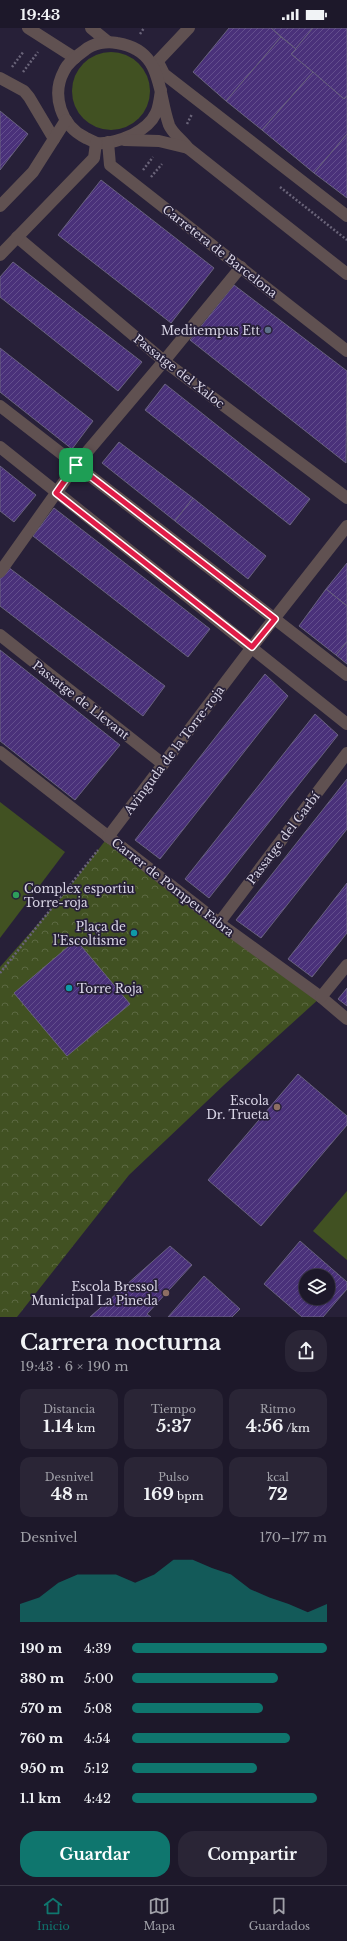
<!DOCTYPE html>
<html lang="es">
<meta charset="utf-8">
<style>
body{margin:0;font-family:"Libre Baskerville",serif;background:#2a2536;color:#f1f3f6;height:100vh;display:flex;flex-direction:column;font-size:15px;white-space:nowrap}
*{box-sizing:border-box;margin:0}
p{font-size:13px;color:#a0a0a8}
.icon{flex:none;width:22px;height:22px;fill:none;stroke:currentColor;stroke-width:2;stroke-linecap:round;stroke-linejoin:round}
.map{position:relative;height:1289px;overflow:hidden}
.drawer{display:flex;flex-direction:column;background:#1d182a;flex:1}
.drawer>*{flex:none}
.controls{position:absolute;left:299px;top:1241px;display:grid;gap:8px}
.controls a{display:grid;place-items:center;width:36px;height:36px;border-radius:50%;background:#1d182a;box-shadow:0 1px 3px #0004,0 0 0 1px #3b3747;font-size:20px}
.pin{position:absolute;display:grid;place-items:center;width:34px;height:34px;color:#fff;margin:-17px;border-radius:8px;box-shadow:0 2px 6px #0006}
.round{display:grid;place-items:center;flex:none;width:42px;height:42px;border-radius:16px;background:#2a2536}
.headline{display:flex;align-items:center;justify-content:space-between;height:68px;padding:0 20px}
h1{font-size:22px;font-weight:800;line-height:30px}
.stats{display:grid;grid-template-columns:repeat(3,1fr);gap:6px;height:68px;padding:4px 20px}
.stats div{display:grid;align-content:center;border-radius:10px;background:#2a2536;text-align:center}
.stats b{font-size:17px;font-weight:800}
.stats small{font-size:11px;font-weight:400}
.stats p{font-size:11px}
.chart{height:112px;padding:8px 20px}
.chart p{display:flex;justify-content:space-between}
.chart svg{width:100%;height:72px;margin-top:4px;fill:#0f766e;opacity:.7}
.primary-button{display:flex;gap:8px;margin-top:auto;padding:8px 20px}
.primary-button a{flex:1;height:46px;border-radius:16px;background:#0f766e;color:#fff;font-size:16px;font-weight:800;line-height:46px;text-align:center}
.primary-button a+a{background:#2a2536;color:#f1f3f6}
ul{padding:0 20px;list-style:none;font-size:13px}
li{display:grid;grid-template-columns:64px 48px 1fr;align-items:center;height:30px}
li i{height:10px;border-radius:5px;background:#0f766e}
.status{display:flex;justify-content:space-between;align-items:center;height:28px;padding:0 20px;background:#1d182a;direction:ltr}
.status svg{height:11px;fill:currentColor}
.tab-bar{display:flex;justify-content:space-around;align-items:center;height:56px;border-top:1px solid #3b3747;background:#1d182a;font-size:11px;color:#a0a0a8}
.tab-bar a{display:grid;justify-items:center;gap:2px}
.tab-bar .current{color:#0f766e}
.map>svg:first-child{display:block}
.park{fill:url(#park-crowns)}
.garden{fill:#415122}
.building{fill:url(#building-hatch);stroke:#69627f;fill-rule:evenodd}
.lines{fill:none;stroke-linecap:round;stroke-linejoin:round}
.path{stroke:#6a6479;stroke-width:2.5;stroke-dasharray:2 2;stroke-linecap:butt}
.minor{stroke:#605151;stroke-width:12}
.route-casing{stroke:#fff;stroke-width:8}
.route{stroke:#e11d48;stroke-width:5}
.service-dot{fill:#5c6f8a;stroke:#272038;stroke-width:1.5}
.leisure-dot{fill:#2e9e5b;stroke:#272038;stroke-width:1.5}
.culture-dot{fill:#0f9aa8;stroke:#272038;stroke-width:1.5}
.education-dot{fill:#8d6e63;stroke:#272038;stroke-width:1.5}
.labels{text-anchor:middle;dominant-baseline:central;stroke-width:3.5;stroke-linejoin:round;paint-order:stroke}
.street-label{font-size:12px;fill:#d8d4e5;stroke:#272038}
.poi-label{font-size:12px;fill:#d8d4e5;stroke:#272038;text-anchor:end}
</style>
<div class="status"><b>19:43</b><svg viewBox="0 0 49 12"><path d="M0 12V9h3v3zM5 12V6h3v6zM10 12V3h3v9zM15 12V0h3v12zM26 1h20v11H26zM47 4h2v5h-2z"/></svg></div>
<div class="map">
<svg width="347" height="1289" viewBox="0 0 347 1289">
<defs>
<pattern id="park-crowns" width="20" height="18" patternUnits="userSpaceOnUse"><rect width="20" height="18" fill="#415122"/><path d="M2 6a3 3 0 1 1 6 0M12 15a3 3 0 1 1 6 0" fill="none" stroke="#5c6942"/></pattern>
<pattern id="building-hatch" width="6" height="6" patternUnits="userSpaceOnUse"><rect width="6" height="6" fill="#4a317a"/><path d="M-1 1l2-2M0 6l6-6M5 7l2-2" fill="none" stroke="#634e8d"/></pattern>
</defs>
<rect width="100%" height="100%" fill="#272038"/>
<polygon class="park" points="108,809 321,969 224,1057 129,1147 17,1289 0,1289 0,939 61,870"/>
<g class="garden">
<circle cx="111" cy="63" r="39"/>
<polygon points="0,774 65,824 0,910"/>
<polygon points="347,1163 347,1232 313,1203"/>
</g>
<g class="building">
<polygon points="229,0 271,0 281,9 226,73 193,44"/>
<polygon points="271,0 313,0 296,21"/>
<polygon points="313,0 347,0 347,68 344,71 291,26"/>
<polygon points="281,9 296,21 291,26 313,44 262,102 226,73"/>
<polygon points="313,44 344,71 347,68 347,106 314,145 262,102"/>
<polygon points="0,83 28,106 0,142"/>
<polygon points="347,106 347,170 314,145"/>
<polygon points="101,152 214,240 171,295 58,207"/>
<polygon points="13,234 142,334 118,363 0,269 0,249"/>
<polygon points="234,257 347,343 346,435 190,312"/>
<polygon points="0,320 93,393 72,421 0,364"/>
<polygon points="165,356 310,471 290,497 145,382"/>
<polygon points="119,414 193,470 175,493 102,435"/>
<polygon points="0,438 36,467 14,494 0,483"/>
<polygon points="193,470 266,528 248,551 175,493"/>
<polygon points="54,480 210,601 188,629 33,508"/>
<polygon points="347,535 347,578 326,561"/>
<polygon points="8,539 165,658 143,688 0,578 0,549"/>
<polygon points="326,561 347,578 347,614 336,627 299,598"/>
<polygon points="347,614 347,636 336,627"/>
<polygon points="0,622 120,717 75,772 0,713"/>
<polygon points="265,646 288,668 160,831 135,812"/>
<polygon points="315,686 338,707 209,870 185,851"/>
<polygon points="347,751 347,801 261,910 236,892"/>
<polygon points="347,855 347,905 312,949 288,931"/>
<polygon points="76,912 130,976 67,1028 14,965"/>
<polygon points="347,960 347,978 338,971"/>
<polygon points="298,1046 347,1088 347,1097 261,1198 208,1152"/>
<path d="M 300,1213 L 347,1254 L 347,1261 L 323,1289 L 302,1289 L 264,1256 ZM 306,1248 L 328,1248 L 328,1270 L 306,1270 Z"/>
<polygon points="170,1218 192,1237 147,1286 151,1289 90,1289"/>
<polygon points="204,1248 240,1281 232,1289 168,1289"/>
</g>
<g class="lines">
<g class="path">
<polyline points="140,6 144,0"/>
<polyline points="12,39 24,23"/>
<polyline points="23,44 38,24"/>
<polyline points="187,96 192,86"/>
<polyline points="143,142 153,129"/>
<polyline points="151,149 162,136"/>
<polyline points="280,159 347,212"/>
<polyline points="0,945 98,822"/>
</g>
<g class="minor">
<polyline points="28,0 75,30"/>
<polyline points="91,0 108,14"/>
<polyline points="158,34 164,46 347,188"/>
<polyline points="154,37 189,0"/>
<polyline points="0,50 24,63 29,69 54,111"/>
<path d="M 161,62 C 160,69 159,79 156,85 C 151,96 142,102 132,107 C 121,112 109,116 97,115 C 93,114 89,111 86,110 C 61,98 51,67 64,43 C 68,34 78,27 85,22 C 93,15 107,13 117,15 C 163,22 157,62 169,97 C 172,105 183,113 188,120 L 347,246"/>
<polyline points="124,112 159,113 188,120"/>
<polyline points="108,114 110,137 347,323"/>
<polyline points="0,178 33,144 66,92"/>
<polyline points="17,209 164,333 347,470"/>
<polyline points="0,227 94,130 96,115"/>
<polyline points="0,378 347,647"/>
<polyline points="0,419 347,696"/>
<polyline points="0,544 76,437 164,333 241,239"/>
<polyline points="0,607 163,736"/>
<polyline points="0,724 219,895 321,969 347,991"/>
<polyline points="108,809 252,619 347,498"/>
<polyline points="219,895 347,725"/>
<polyline points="321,969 347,937"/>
</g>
</g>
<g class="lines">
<g class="route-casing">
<polygon id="route" points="76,437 275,591 252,619 56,465"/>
</g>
<use href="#route" class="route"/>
</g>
<circle class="service-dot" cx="268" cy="302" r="4"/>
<circle class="leisure-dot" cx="16" cy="867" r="4"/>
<g class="culture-dot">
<circle cx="134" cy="905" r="4"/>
<circle cx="69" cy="960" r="4"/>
</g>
<g class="education-dot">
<circle cx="277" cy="1079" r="4"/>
<circle cx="166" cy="1265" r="4"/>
</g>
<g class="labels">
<g class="street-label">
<text transform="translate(220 223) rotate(38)">Carretera de Barcelona</text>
<text transform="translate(179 343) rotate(38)">Passatge del Xaloc</text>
<text transform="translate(81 672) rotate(38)">Passatge de Llevant</text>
<text transform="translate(174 722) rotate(-53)">Avinguda de la Torre-roja</text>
<text transform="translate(283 810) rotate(-53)">Passatge del Garbí</text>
<text transform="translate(173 859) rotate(38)">Carrer de Pompeu Fabra</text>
</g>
<g class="poi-label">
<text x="260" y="302">Meditempus Ett</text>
<text x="24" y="860" text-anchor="start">Complex esportiu<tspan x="24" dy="14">Torre-roja</tspan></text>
<text x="126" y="898">Plaça de<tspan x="126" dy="14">l'Escoltisme</tspan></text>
<text x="77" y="960" text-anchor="start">Torre Roja</text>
<text x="269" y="1072">Escola<tspan x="269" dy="14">Dr. Trueta</tspan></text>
<text x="158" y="1258">Escola Bressol<tspan x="158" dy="14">Municipal La Pineda</tspan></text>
</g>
</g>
</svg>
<div class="controls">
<a><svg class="icon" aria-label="layers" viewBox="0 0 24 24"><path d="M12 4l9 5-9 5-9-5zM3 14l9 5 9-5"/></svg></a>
</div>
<div class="pin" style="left:76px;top:437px;background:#1e9e55"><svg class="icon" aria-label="arrive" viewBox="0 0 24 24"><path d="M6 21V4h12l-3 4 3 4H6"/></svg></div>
</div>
<section class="drawer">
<div class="headline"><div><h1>Carrera nocturna</h1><p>19:43 · 6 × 190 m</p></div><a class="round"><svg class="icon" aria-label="share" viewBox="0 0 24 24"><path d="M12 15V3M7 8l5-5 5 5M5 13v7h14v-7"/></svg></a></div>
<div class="stats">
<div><p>Distancia</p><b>1.14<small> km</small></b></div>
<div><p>Tiempo</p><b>5:37</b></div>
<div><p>Ritmo</p><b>4:56<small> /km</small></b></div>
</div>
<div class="stats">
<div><p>Desnivel</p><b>48<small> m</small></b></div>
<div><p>Pulso</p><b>169<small> bpm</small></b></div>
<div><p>kcal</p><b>72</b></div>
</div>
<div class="chart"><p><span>Desnivel</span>170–177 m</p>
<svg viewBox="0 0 160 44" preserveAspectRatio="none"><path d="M0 44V33L10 29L20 20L30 15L40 15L50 15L60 20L70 15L80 6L90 6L100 11L110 15L120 24L130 29L140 33L150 38L160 33V44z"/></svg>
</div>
<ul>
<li><b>190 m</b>4:39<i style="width:100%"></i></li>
<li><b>380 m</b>5:00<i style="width:75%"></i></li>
<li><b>570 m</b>5:08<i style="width:67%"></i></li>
<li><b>760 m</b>4:54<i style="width:81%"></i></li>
<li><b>950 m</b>5:12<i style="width:64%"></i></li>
<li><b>1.1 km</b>4:42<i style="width:95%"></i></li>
</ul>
<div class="primary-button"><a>Guardar</a><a>Compartir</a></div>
</section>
<nav class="tab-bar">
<a class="current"><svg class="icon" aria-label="home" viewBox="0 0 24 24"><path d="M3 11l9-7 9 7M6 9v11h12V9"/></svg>Inicio</a>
<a><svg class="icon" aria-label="map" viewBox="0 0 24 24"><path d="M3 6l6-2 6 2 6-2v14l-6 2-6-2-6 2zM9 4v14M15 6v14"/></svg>Mapa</a>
<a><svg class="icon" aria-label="saved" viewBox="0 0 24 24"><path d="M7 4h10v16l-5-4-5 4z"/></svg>Guardados</a>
</nav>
